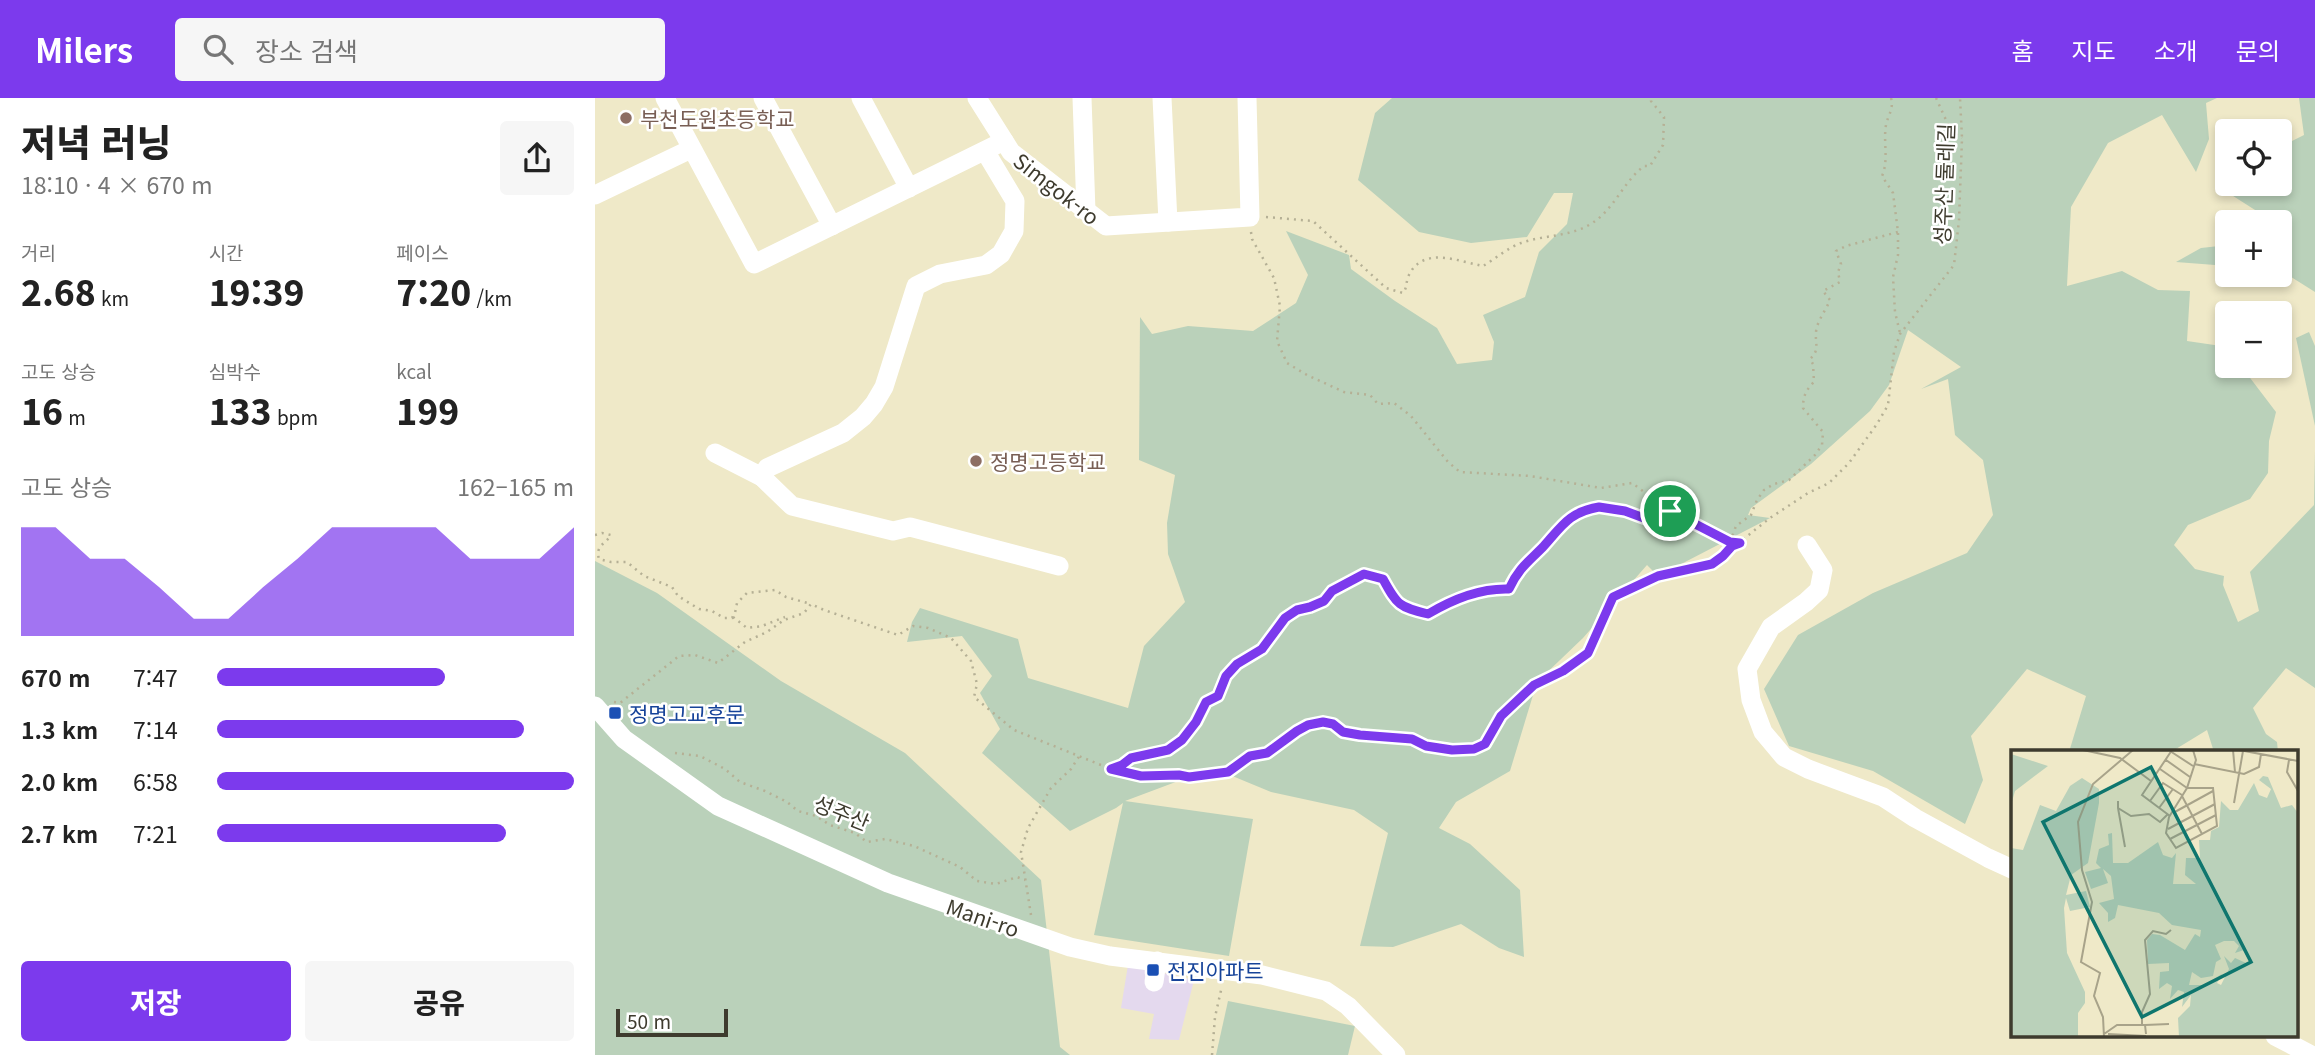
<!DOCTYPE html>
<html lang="ko">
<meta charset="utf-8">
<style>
body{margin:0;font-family:Georgia,"Noto Sans KR",serif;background:#f6f6f6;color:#222;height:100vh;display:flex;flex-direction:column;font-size:26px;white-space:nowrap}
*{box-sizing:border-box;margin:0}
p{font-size:23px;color:#767676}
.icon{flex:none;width:38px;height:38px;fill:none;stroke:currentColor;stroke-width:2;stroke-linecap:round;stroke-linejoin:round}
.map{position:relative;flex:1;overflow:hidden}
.details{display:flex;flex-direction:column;background:#fff;width:595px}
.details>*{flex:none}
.tools{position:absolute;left:1620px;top:21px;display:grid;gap:14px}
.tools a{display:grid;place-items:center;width:77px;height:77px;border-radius:7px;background:#fff;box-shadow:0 4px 10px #0003;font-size:35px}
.scale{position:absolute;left:21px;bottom:18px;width:112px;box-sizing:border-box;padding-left:7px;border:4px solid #3e3b2e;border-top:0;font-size:19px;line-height:24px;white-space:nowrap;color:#3e3b2e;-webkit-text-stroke:5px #fff;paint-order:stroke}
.pin{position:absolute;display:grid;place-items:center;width:60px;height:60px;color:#fff;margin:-30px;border:4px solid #fff;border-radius:50%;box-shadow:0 2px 7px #0007}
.round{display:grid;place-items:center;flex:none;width:74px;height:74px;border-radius:7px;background:#f6f6f6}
.overview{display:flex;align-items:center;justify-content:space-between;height:119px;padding:0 21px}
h1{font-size:38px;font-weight:800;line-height:52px}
.metrics{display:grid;grid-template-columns:repeat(3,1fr);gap:10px;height:119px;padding:7px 21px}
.metrics div{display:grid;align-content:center}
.metrics b{font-size:35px;font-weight:800}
.metrics small{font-size:19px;font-weight:400}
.metrics p{font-size:19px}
.chart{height:196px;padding:14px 21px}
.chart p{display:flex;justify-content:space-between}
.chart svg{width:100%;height:126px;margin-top:7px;fill:#7c3aed;opacity:.7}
.button{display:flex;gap:14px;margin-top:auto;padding:14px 21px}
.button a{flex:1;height:80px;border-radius:7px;background:#7c3aed;color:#fff;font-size:28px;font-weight:800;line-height:80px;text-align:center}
.button a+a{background:#f6f6f6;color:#222}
ul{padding:0 21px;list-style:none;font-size:23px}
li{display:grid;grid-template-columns:112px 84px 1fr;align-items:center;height:52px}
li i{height:18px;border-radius:9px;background:#7c3aed}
header{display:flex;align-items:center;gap:42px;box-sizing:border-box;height:98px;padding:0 35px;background:#7c3aed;color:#fff}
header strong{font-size:33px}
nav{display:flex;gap:38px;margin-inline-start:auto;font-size:24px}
.search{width:490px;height:63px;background:#f6f6f6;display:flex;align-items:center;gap:18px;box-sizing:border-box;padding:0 24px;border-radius:7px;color:#767676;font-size:26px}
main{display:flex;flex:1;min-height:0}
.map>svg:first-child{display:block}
.industrial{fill:#e4d9ee}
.green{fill:#bad1ba}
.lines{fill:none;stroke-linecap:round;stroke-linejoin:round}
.path{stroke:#b5b095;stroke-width:2.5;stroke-dasharray:2 5;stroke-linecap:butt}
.minor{stroke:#fff;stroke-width:19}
.route-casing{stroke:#fff;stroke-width:14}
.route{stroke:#7c3aed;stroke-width:9}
.education-dot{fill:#8d6e63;stroke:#fff;stroke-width:2.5}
.transit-dot{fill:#1a4fb4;stroke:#fff;stroke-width:2.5}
.labels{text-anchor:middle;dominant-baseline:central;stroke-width:5;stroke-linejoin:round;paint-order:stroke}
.education-label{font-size:21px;fill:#785e54;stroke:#fff;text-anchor:start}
.street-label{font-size:21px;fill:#3e3b2e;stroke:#fff}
.transit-label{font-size:21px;fill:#164399;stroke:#fff;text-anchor:start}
.inset-road{fill:none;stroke:#a8a38a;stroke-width:2}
.view{fill:#0f766e;fill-opacity:0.15;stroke:#0f766e;stroke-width:3.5}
.inset-edge{fill:none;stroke:#3e3b2e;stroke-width:3.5}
</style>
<header>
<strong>Milers</strong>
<div class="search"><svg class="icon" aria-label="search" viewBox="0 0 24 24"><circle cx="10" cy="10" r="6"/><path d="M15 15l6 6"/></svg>장소 검색</div>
<nav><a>홈</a><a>지도</a><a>소개</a><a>문의</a></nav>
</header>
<main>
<section class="details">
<div class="overview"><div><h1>저녁 러닝</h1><p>18:10 · 4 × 670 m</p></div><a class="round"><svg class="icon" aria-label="share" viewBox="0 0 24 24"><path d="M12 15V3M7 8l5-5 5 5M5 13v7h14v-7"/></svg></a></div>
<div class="metrics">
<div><p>거리</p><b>2.68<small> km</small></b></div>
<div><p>시간</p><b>19:39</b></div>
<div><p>페이스</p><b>7:20<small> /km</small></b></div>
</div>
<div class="metrics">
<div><p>고도 상승</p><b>16<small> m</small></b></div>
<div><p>심박수</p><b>133<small> bpm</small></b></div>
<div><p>kcal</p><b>199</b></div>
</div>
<div class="chart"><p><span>고도 상승</span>162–165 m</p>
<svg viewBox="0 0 160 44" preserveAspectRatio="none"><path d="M0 44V6L10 6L20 17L30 17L40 27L50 38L60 38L70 27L80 17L90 6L100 6L110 6L120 6L130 17L140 17L150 17L160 6V44z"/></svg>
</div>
<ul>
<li><b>670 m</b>7:47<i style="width:64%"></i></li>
<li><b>1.3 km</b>7:14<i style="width:86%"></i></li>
<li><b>2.0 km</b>6:58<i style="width:100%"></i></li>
<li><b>2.7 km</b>7:21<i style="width:81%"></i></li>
</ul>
<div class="button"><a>저장</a><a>공유</a></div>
</section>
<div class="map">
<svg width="1720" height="957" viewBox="0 0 1720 957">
<rect width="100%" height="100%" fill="#efe9c8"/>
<polygon class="industrial" points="533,867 599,882 584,942 554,941 559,916 526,910"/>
<g class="green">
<polygon points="797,0 1622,0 1611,5 1614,41 1601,74 1567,17 1513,45 1476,109 1472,188 1527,173 1563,192 1595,193 1592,243 1633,249 1633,268 1646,268 1681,314 1674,343 1673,375 1655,401 1593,427 1579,447 1600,471 1629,478 1628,487 1643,524 1664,513 1655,474 1719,407 1720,353 1720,590 1691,570 1658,610 1671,636 1682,644 1683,654 1619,654 1612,632 1576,654 1474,654 1491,598 1432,571 1376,638 1388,682 1370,726 1278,673 1194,648 1169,591 1203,537 1278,495 1372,455 1398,417 1388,362 1360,337 1353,281 1326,291 1366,269 1313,232 1294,287 1275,313 1216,366 1156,410 1153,417 1175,420 1063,478 1052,467 988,540 942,584 915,673 861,704 844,730 875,746 925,792 929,859 904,850 866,826 798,849 765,848 793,735 759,712 676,694 618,670 530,703 658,721 634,858 499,837 528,705 521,710 475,733 387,655 405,631 385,595 397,578 367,538 312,544 317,524 325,510 423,541 433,580 533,610 549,548 590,504 573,456 572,425 580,377 544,362 545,219 557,236 593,228 658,233 701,205 713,177 691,133 754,157 756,171 800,203 842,230 862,266 897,262 899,244 888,217 930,199 944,154 972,126 978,95 959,95 932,139 876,145 824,134 763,82 780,15"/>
<polygon points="1704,0 1720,0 1720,194 1685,172 1685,124 1669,124 1671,119 1635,96 1639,86 1685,86 1685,49 1709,37"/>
<polygon points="1633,147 1633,168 1581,164 1606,150"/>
<polygon points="1714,234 1720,248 1720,328 1701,240"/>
<polygon points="0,463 62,495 186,583 310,655 446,782 465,949 475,957 0,957"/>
<polygon points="633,903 760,928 753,957 621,957"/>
</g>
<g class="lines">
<g class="path">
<path d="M 1296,0 C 1299,11 1293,17 1291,27 C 1288,44 1294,62 1287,78 L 1298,95 L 1303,134 L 1303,157 L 1298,179 L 1300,214 L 1305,235"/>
<polyline points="1341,0 1356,33 1367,40"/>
<path d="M 671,119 L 718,123 L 791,190 L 808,195 C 812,190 811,185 813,179 C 827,147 862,163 888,168 C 900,161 914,149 926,145 C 948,137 973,139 994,127 C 1019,113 1027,85 1049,68 L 1055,68 L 1068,47 L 1069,19 L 1056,3 L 1056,0"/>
<polyline points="656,134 657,141 679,180 685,208 682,243 692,265 712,277 749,294 775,297 783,306 799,305 816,318 853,364 865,374 935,378 1006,390 1037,385 1075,413 1135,444 1143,445"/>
<path d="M 0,437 L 7,435 L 16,437 C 11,446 0,447 4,461 L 16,464 L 32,464 L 49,478 L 77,489 L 83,498 L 104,511 L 117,513 L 129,520 L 137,520 L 140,515 L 142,505 L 152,495 L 180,492 L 191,499 L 216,506"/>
<path d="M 1135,444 L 1141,428 L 1156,417 L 1162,402 L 1169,392 L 1179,386 L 1194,382 L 1220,357 L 1227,347 L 1228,334 L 1208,310 C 1208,298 1211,292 1219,284 L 1218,266 L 1215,261 C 1225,252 1220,246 1221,234 C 1222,223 1231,212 1235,202 L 1228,193 L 1245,184 L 1243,174 L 1246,166 L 1241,153 L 1251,148 L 1303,134"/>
<polyline points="138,519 152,530 167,528 190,519"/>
<polyline points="19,604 25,605 84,558 100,557 123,565 150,544 172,534 189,522 209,515 216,506 229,512 303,537 318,528 333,530 356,540 376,563 382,586 379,599 419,632 516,671 546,678 584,677 594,679 633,674 655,658 672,655 713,627 728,624 738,626 748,634 765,637 817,641 831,648 857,652 879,651 890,646 906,618 939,587 968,573 993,556 1018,499 1063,478 1117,466 1175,420 1213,395 1234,385 1254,365 1282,326 1293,307 1299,254 1305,236 1359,167 1364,122 1367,40 1365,0"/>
<polyline points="80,655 105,658 130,671 145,684 170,693 192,704 203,713 221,718 235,727 260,735 272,744 290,741 319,748 365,769 382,783 401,786 422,779 430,782"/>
<path d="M 516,671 L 527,667 L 536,660 L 573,652 L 587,642 L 601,624 L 611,604 L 623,598 L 631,578 L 642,566 L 667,551 L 690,520 L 702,512 L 715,509 L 729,503 L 737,493 L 769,476 L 788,481 C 802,507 804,509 833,516 C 858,501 885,490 914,491 C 923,471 933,465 948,449 C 954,442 958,434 965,427 C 995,400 1024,411 1057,423 L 1074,414"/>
<polyline points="436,817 426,754 433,730 456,690 476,671 485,657"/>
<polyline points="617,957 620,919 627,888"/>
</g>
<g class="minor">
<polyline points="70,0 159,166 409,43"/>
<polyline points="168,0 237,128"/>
<polyline points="266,0 314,90"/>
<polyline points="382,0 416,54 511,128 655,119 652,0"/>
<polyline points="487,0 491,113"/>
<polyline points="567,0 573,124"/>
<polyline points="0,97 96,51"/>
<polyline points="120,355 167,379 172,370 248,335 268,319 279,306 289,289 321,188 345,176 391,167 406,156 419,133 420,103 390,53"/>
<polyline points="167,379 197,408 298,433 315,429 464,468"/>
<polyline points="1212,447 1228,472 1224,492 1211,504 1176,529 1152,571 1156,602 1168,634 1189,659 1213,671 1288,699 1320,720 1393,760 1417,771"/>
<polyline points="0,608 29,641 123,708 293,785 475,849 515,858 667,877 731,893 753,908 801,957"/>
<polyline points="559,884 562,863"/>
<polyline points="1680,938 1716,957"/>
</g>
</g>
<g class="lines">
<g class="route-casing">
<path id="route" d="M 1004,409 L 1030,413 L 1057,423 L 1075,413 L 1135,444 L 1145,445 L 1137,448 L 1128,458 L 1117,466 L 1063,478 L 1018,499 L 993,555 L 968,573 L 939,587 L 906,618 L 890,646 L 879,651 L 857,652 L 831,648 L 817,641 L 765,637 L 748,634 L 738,626 L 728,624 L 713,627 L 702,633 L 672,655 L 655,658 L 633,674 L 594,679 L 584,677 L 546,678 L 516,671 L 527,667 L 536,660 L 573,652 L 587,642 L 601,624 L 611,604 L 623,598 L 631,578 L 642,566 L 667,551 L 690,520 L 702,512 L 715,509 L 729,503 L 737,493 L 769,476 L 788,481 C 802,507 804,509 833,516 C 858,501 885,490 914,491 C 923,471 933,464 948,449 C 967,428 974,414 1004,409 Z"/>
</g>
<use href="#route" class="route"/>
</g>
<g class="education-dot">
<circle cx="31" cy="20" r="7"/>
<circle cx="381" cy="363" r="7"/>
</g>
<g class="transit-dot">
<rect x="13" y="608" width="14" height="14" rx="3.5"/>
<rect x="551" y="865" width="14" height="14" rx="3.5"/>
</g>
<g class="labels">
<g class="education-label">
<text x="45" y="20">부천도원초등학교</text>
<text x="395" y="363">정명고등학교</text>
</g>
<g class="street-label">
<text transform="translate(1348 86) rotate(-88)">성주산 둘레길</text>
<text transform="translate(462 90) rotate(38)">Simgok-ro</text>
<text transform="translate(247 714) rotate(22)">성주산</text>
<text transform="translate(388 819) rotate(19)">Mani-ro</text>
</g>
<g class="transit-label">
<text x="34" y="615">정명고교후문</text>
<text x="572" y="872">전진아파트</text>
</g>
</g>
<g transform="translate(1416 652)">
<rect width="287" height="287" fill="#efe9c8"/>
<path d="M 0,4 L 37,16 L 4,41 L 0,55 ZM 252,26 L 257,27 L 270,58 L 281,55 L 287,63 L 287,287 L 168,287 L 167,268 L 179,256 L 180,245 L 171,257 L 173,242 L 167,240 L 159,249 L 161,236 L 156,233 L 148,239 L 149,222 L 158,221 L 158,213 L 137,214 L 136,190 L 141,184 L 149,185 L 174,200 L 184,184 L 189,187 L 190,180 L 161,175 L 148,163 L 107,155 L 104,168 L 97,172 L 97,163 L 88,153 L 103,149 L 100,126 L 92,119 L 97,133 L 80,139 L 74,122 L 90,118 L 85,113 L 88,99 L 98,95 L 97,84 L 101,83 L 102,113 L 117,113 L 147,92 L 152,105 L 161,108 L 165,103 L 162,134 L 185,134 L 174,125 L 175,108 L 189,108 L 188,90 L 199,90 L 200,81 L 208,77 L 210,51 L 219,60 L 227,60 L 243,33 L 248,45 L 256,48 L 260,39 L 248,30 ZM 213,191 L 223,191 L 228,196 L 224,203 L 233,200 L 240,210 L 235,213 L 224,208 L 220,213 L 213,206 L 218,219 L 210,235 L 206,233 L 211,224 L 193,235 L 178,235 L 181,222 L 190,228 L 202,226 L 205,212 L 210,209 L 204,195 ZM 71,28 L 88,39 L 88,53 L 77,113 L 60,125 L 55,145 L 75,141 L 79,157 L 59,161 L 55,148 L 53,158 L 56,203 L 74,242 L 74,253 L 67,263 L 67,287 L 0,287 L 0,98 L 12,100 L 29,55 L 45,61 L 59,36 Z" fill="#bad1ba" fill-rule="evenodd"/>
<path class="inset-road" d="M 72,0 L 109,8 L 140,31M 222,0 L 224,22M 228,0 L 287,11M 159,1 L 182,16M 155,10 L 179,27M 278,10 L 276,22 L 287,41M 183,14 L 233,24 L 248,17 L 250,4M 149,19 L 176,38M 176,38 L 202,38 L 206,76 L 165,98 L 155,83 L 158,67 L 176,38 L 185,10 L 182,0M 171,46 L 191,84M 107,51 L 107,58 L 120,66 L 138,64 L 149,72 L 157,64M 139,51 L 152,33 L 171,45M 223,53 L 232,1M 107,58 L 114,97M 148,58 L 162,39M 162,63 L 202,41M 159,66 L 131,45 L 161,0M 157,79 L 204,54M 159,89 L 205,65M 131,275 L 131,262 L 139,244 L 134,190 L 142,181 L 155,184 L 160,180M 134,275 L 158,274M 93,284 L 106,275 L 134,275 L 135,284M 97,284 L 135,286M 93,287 L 92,267 L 83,246 L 89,223 L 70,212 L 81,152 L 71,120 L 67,72 L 82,34 L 122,0"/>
<path class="view" d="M 140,17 L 240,212 L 131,267 L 32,72 Z"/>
<rect width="287" height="287" class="inset-edge"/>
</g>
</svg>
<div class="tools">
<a><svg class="icon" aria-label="locate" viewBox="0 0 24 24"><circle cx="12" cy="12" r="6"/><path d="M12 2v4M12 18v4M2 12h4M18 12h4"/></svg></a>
<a>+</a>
<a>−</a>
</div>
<div class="scale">50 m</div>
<div class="pin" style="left:1075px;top:413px;background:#1e9e55"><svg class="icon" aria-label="arrive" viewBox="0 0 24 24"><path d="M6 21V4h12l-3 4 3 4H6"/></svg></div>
</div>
</main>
